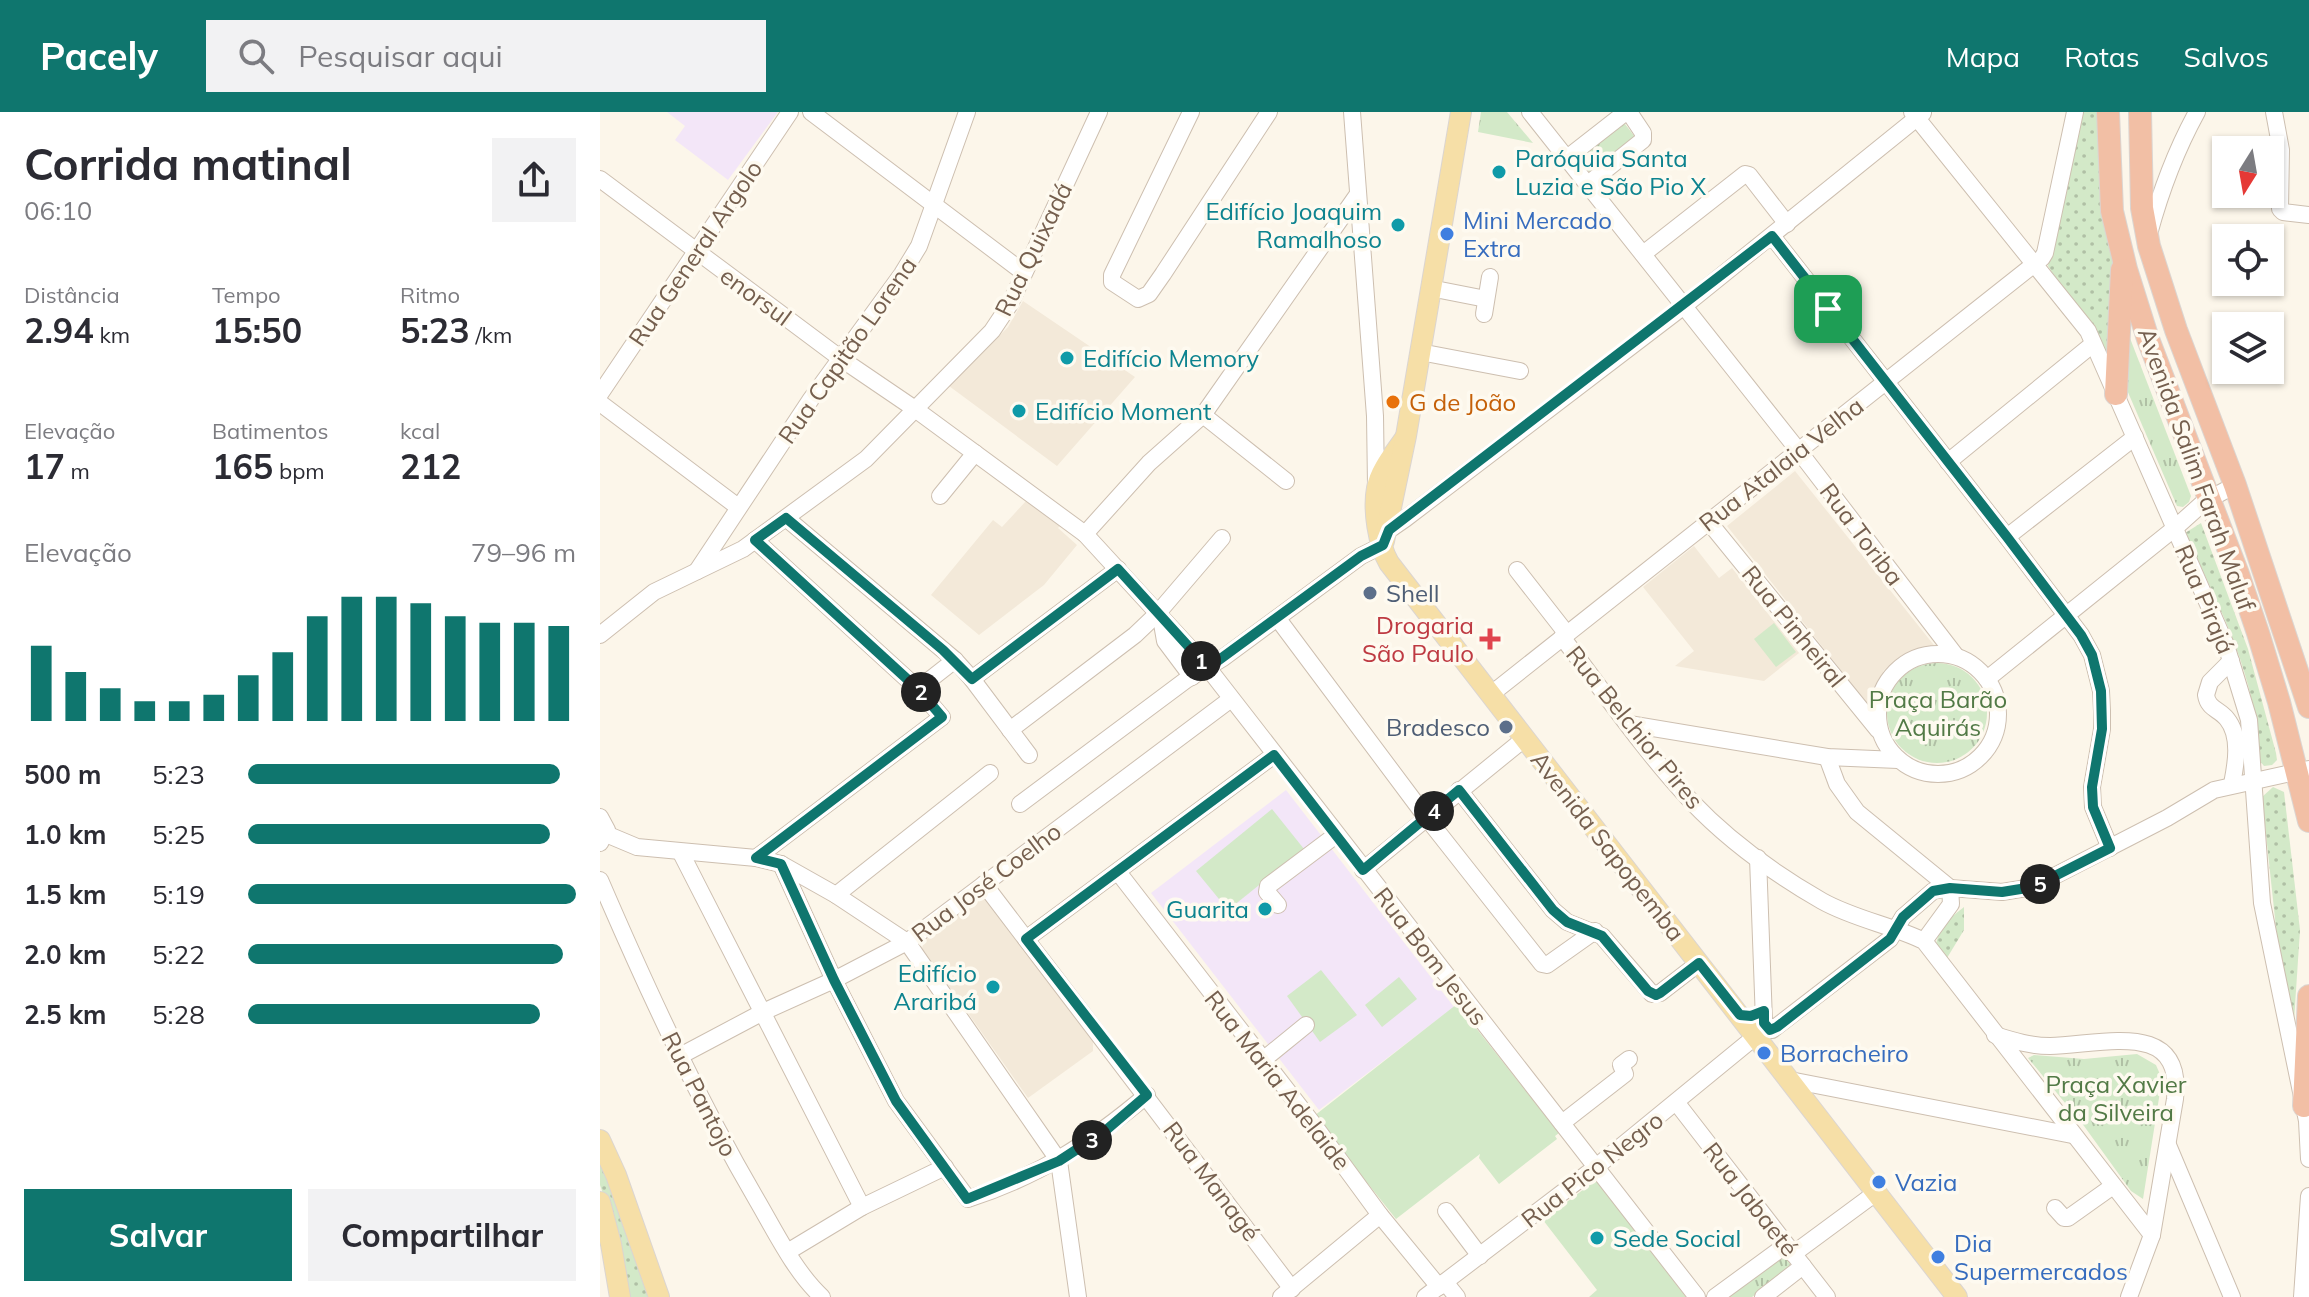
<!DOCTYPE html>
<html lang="pt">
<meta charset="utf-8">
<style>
body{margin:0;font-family:Mulish,sans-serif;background:#f2f2f3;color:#2b2b33;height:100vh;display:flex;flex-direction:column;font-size:30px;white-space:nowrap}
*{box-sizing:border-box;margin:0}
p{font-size:26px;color:#7c7c81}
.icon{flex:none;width:44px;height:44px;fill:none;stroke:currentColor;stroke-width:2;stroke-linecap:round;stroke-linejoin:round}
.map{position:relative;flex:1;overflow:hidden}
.panel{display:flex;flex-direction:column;background:#fff;width:600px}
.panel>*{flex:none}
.needle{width:52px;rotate:191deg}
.controls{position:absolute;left:1612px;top:24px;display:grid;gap:16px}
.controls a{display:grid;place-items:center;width:72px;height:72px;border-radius:0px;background:#fff;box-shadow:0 2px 6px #0004;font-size:40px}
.pin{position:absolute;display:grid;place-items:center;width:68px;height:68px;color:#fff;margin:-34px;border-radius:16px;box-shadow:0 4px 12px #0006}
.km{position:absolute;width:40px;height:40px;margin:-20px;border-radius:50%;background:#222;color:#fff;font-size:22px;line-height:40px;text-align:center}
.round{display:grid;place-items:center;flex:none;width:84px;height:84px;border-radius:0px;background:#f2f2f3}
.headline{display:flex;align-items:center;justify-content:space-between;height:136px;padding:0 24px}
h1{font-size:44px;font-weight:700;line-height:60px}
.figures{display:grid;grid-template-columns:repeat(3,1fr);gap:12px;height:136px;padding:8px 24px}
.figures div{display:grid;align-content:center}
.figures b{font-size:34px;font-weight:700}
.figures small{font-size:22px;font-weight:400}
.figures p{font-size:22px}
.chart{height:224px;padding:16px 24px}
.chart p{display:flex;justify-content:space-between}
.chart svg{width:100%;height:144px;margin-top:8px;stroke:#0f766e;stroke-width:6}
.button{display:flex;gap:16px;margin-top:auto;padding:16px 24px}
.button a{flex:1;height:92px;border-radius:0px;background:#0f766e;color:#fff;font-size:32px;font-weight:700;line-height:92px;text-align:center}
.button a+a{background:#f2f2f3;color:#2b2b33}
ul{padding:0 24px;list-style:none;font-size:26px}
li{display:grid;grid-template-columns:128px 96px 1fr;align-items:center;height:60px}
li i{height:20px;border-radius:10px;background:#0f766e}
header{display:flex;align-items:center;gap:48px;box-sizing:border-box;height:112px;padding:0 40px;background:#0f766e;color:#fff}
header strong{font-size:38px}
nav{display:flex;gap:44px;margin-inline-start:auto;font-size:28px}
.search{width:560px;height:72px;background:#f2f2f3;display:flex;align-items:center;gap:20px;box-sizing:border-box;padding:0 28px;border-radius:0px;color:#7c7c81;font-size:30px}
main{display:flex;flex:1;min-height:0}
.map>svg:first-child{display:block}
.residential{fill:#f3e9d9}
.education{fill:#f3e6f8}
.grass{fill:url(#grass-dots)}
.park{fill:url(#park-tufts)}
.pitch{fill:#d3e9c8}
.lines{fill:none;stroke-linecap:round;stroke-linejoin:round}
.minor-casing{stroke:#cdbfb0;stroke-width:18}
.major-casing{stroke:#dbd5d1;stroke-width:22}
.highway-casing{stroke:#dbd5d1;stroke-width:24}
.minor{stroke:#fff;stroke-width:16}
.major{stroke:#f6dfa7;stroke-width:20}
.highway{stroke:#f2bfa5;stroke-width:22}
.route-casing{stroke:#fff;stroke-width:16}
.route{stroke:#0f766e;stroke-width:10}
.culture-dot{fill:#0f9aa8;stroke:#fefaf0;stroke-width:3}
.shop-dot{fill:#3f7fe0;stroke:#fefaf0;stroke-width:3}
.food-dot{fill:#e8710a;stroke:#fefaf0;stroke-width:3}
.service-dot{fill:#5c6f8a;stroke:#fefaf0;stroke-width:3}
.health-dot{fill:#e0444e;stroke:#fefaf0;stroke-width:3}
.labels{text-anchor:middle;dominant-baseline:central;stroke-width:7;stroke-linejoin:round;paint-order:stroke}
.culture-label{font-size:24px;fill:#0d838f;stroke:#fefaf0;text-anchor:start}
.shop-label{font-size:24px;fill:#366cbe;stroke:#fefaf0;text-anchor:start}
.street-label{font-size:24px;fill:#755f4e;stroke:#fefaf0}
.food-label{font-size:24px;fill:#c56008;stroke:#fefaf0;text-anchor:start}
.service-label{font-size:24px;fill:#4e5e75;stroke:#fefaf0;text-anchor:start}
.health-label{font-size:24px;fill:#be3a42;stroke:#fefaf0;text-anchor:end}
.park-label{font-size:24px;fill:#527a46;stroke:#fefaf0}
</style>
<header>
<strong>Pacely</strong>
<div class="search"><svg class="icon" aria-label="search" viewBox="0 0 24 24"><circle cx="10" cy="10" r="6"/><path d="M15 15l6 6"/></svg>Pesquisar aqui</div>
<nav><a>Mapa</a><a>Rotas</a><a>Salvos</a></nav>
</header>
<main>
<section class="panel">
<div class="headline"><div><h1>Corrida matinal</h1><p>06:10</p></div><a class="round"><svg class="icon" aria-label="share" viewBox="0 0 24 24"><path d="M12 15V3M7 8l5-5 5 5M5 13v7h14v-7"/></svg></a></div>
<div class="figures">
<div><p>Distância</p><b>2.94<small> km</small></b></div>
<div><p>Tempo</p><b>15:50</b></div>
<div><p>Ritmo</p><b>5:23<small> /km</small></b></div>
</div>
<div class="figures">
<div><p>Elevação</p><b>17<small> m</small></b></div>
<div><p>Batimentos</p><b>165<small> bpm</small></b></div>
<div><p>kcal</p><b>212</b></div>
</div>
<div class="chart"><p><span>Elevação</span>79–96 m</p>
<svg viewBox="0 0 160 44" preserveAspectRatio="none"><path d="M5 44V21M15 44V29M25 44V34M35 44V38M45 44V38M55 44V36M65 44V30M75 44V23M85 44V12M95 44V6M105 44V6M115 44V8M125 44V12M135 44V14M145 44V14M155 44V15"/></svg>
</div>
<ul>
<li><b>500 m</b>5:23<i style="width:95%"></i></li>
<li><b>1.0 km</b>5:25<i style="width:92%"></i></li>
<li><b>1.5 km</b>5:19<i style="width:100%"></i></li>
<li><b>2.0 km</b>5:22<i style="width:96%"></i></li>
<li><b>2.5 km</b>5:28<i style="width:89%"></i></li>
</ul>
<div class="button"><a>Salvar</a><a>Compartilhar</a></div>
</section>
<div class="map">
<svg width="1709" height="1185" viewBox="0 0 1709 1185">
<defs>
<pattern id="grass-dots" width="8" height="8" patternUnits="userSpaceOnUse" patternTransform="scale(2)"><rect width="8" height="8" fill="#d3e9c8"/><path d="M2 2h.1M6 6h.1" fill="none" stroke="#b0c0a5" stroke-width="1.8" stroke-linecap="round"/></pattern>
<pattern id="park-tufts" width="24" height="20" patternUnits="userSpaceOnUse" patternTransform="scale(2)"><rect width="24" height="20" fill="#d3e9c8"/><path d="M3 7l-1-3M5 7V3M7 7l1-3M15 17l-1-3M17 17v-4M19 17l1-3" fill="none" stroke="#b0c0a5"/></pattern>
</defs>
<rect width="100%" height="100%" fill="#fcf6ea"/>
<g class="residential">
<polygon points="423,189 535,265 457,354 349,274 408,215"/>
<polygon points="1195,359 1337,537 1302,543 1284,558 1276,576 1271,596 1127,414"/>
<polygon points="426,389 460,414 458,416 477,433 444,473 379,523 331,483 393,408 402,415"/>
<polygon points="1094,434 1119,466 1132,456 1199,541 1164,569 1075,554 1094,539 1043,475"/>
<polygon points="379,785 386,787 493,928 493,939 428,986 322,836 325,826"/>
</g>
<g class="education">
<polygon points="67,0 178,0 128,68 75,28 85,14"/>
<polygon points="686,678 854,895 719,998 551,781"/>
</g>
<g class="grass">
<polygon points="1482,0 1501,0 1518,154 1509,250 1448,154"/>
<path d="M 1601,411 L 1648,537 L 1676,641 L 1677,648 L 1672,653 L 1664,654 L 1659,648 C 1658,565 1619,495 1585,421 Z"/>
<polygon points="1673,675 1684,680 1700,818 1694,909 1686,909 1662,685"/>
<path d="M 1364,795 L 1364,818 L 1347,846 L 1336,833 C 1338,816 1351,805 1364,795 Z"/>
<polygon points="0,1052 6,1066 48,1185 26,1185 13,1111 0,1073"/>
</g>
<g class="park">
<polygon points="881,0 907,0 933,31 878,20"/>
<polygon points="1022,8 1035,25 989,60 976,44"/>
<polygon points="1528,221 1591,384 1589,390 1583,395 1577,394 1527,278"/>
<circle cx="1337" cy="601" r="50"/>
<polygon points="1537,942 1556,953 1562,967 1543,1087 1531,1079 1484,1014 1428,946 1434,943 1484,947"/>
<polygon points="1184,1144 1190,1152 1188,1157 1152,1185 1125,1185"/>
</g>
<g class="pitch">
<polygon points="1174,511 1196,540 1176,555 1154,527"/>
<polygon points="672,697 704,737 628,798 596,759"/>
<polygon points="721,858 757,903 720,930 687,884"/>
<polygon points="799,865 817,887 782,915 765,893"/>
<polygon points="857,892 959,1021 955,1024 957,1027 899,1072 879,1046 880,1042 796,1107 714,1004"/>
<polygon points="996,1068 1086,1185 989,1185 997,1178 943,1108"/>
</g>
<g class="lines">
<g class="minor-casing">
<g id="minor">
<polyline points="211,0 423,160"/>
<polyline points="591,0 512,163 512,170 538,187 549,182 563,162 669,0"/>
<polyline points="752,0 775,304 776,373"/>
<polyline points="930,0 1198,338 1356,544"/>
<polyline points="1312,0 1488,219 1626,533 1649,608 1662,791 1707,1009 1709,1047"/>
<polyline points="1674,0 1681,38 1680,97 1683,100 1709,103"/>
<polyline points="967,46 1026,0"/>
<polyline points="0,67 240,246 315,297 485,422 608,556 1097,1185"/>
<polyline points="988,72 1043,28 1043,21 1029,0"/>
<path d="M 1549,122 C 1561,78 1575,40 1597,0"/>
<polyline points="1172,124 1407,425 1481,523 1492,543 1501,579 1502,599 1502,617 1492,675 1493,695 1510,736"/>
<polyline points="1043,142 1145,62 1149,63 1187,112"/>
<polyline points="830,176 886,187"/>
<polyline points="884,202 890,165"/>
<polyline points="820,240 920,259"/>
<polyline points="0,282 190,0"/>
<polyline points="0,291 138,395"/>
<polyline points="603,303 686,369"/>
<polyline points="1348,350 1493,232"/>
<polyline points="340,384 375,341"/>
<polyline points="186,406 355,548 372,567 429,643"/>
<polyline points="1108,409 1278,618"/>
<polyline points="778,418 789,418 805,407 1084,194 1323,1"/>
<polyline points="485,422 549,351 603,303 758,82"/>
<polyline points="1407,425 1535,325"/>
<polyline points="155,428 318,577 342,605 156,746"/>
<polyline points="917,458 967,522"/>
<polyline points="97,459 211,287 302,162 319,134 367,0"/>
<polyline points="561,506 565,529 592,565"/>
<polyline points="678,507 826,705 942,852 947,853 995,819"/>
<polyline points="0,523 54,480 143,437 266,347 392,219 410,192 499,0"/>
<path d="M 962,525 C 1004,580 1044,639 1091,689 C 1128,728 1175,762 1222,789 C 1254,807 1291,813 1324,829 L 1552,1123"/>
<circle cx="1338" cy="602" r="60"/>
<path d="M 1631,549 L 1610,570 L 1606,583 C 1608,597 1619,597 1627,607 C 1641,624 1636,652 1632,672"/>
<polyline points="372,567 518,457"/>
<polyline points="1387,567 1575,416 1604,390 1635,373"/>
<polyline points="318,577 355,548"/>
<polyline points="890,583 1442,146 1445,141 1475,0"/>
<polyline points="1029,612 1227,645 1298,648"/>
<polyline points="410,618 535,523 557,502 622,426"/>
<polyline points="1227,645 1237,672 1257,700 1350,776"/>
<polyline points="859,678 953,798 967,810 1002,824 1052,882 1060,881 1099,851"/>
<polyline points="420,692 586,568 623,546 761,444 783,433"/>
<polyline points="0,705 7,718 0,731"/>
<polyline points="6,722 37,735 156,746 181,752 236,783 307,830 459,1049 478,1185"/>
<polyline points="81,741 262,1095"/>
<polyline points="1158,746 1164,909 1169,917 1172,918 1290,827 1303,805 1333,779 1350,776 1402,780 1433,775 1567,706 1614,678 1709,657"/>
<path d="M 181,752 L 234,868 L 296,989 L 368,1087 C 439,1064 490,1031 547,983"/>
<polyline points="763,758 924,627"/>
<polyline points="518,760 714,1013 780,1103 839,1175"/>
<path d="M 0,768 C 47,877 97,986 158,1090 C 176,1121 195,1160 222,1185"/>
<polyline points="384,772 692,1177"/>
<polyline points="236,783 390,661"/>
<polyline points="678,793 667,780 668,774 736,723"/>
<polyline points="426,827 674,643"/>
<polyline points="1324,829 1351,792 1350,776"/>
<path d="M 1395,923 C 1414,929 1431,934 1450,934 C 1502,933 1584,906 1575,987 L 1552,1123 L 1529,1185"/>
<polyline points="80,944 163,900 234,868 307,830 631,587"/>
<polyline points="663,948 706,913"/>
<polyline points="1190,968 1472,1023"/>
<polyline points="1076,990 1227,1185"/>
<polyline points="962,1011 1025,962 1021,953 1029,947"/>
<polyline points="1568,1033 1632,1185"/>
<polyline points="1455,1096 1464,1106 1468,1106 1513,1074"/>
<polyline points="846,1099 880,1144"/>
<polyline points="189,1139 262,1095 345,1055"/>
<polyline points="1193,1142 1277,1080"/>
<polyline points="845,1170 857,1185"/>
<polyline points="681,1185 780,1103"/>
<polyline points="825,1185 996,1055 1156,924"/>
<polyline points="1115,1185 1186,1133"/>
<polyline points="1163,1185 1203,1154"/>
<polyline points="1702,1185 1709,1084"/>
</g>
</g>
<g class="major-casing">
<g id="major">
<path d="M 805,326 C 795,341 780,358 777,376 C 773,398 778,432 789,451 L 1357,1185"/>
<polyline points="784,429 806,324 861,0"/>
<polyline points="0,1028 16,1063 59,1185"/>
<polyline points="0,1090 11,1132 20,1185"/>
</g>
</g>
<g class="highway-casing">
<g id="highway">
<polyline points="1508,0 1512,99 1526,157 1548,227 1638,462 1658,521 1679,590 1709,709"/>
<polyline points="1540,0 1542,96 1549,134 1576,218 1635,373 1709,595"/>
<polyline points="1516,282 1522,158"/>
<polyline points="1704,994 1709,884"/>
</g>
</g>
<use href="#minor" class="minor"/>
<use href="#major" class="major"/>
<use href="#highway" class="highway"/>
</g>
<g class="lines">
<g class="route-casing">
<polygon id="route" points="1172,124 1407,425 1481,523 1492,543 1501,579 1502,617 1492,675 1493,695 1510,736 1433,775 1402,780 1350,776 1333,779 1303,805 1290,827 1177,915 1170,918 1164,911 1164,899 1151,904 1140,903 1099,851 1060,881 1056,883 1048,879 1002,824 967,810 953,798 859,678 763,758 674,643 426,827 547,983 505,1019 459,1049 367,1087 296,989 234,868 181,752 156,746 342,605 318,577 155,428 186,406 343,538 372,567 518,457 608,556 761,444 783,433 789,418"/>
</g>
<use href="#route" class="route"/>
</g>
<g class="culture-dot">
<circle cx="899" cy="60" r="8"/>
<circle cx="798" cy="113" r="8"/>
<circle cx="467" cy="246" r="8"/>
<circle cx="419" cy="299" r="8"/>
<circle cx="665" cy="797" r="8"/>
<circle cx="393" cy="875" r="8"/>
<circle cx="997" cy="1126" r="8"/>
</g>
<g class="shop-dot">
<circle cx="847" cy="122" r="8"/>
<circle cx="1164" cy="941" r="8"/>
<circle cx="1279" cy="1070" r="8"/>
<circle cx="1338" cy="1145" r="8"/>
</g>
<circle class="food-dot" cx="793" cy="290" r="8"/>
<g class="service-dot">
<circle cx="770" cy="481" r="8"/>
<circle cx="906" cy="615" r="8"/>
</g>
<path class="health-dot" d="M886 515h8v8h8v8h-8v8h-8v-8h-8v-8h8z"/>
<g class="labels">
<g class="culture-label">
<text x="915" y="46">Paróquia Santa<tspan x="915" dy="28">Luzia e São Pio X</tspan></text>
<text x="782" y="99" text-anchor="end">Edifício Joaquim<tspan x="782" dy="28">Ramalhoso</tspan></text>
<text x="483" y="246">Edifício Memory</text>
<text x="435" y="299">Edifício Moment</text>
<text x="649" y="797" text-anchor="end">Guarita</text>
<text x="377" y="861" text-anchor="end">Edifício<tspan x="377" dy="28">Araribá</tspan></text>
<text x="1013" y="1126">Sede Social</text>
</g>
<g class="shop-label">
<text x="863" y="108">Mini Mercado<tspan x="863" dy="28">Extra</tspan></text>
<text x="1180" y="941">Borracheiro</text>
<text x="1295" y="1070">Vazia</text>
<text x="1354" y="1131">Dia<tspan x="1354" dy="28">Supermercados</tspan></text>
</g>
<g class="street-label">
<text transform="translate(433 137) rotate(-64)">Rua Quixadá</text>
<text transform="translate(95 141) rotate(-56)">Rua General Argolo</text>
<text transform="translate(156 184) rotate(36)">enorsul</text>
<text transform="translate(247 238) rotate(-55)">Rua Capitão Lorena</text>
<text transform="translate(1181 352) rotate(-38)">Rua Atalaia Velha</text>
<text transform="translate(1597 357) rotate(70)">Avenida Salim Farah Maluf</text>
<text transform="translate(1262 422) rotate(53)">Rua Toriba</text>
<text transform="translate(1605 487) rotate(67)">Rua Pirajá</text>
<text transform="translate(1194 514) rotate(51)">Rua Pinheiral</text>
<text transform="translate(1035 615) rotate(51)">Rua Belchior Pires</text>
<text transform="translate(1008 734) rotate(52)">Avenida Sapopemba</text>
<text transform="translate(386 770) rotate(-37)">Rua José Coelho</text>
<text transform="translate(831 844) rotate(52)">Rua Bom Jesus</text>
<text transform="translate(678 968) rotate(52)">Rua Maria Adelaide</text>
<text transform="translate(100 982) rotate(63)">Rua Pantojo</text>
<text transform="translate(992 1057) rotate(-38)">Rua Pico Negro</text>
<text transform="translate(612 1069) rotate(53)">Rua Managé</text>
<text transform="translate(1151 1087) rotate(52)">Rua Jabaeté</text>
</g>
<g class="food-label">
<text x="809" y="290">G de João</text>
</g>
<g class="service-label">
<text x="786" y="481">Shell</text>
<text x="890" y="615" text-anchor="end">Bradesco</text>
</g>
<g class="health-label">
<text x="874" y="513">Drogaria<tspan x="874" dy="28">São Paulo</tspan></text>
</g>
<g class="park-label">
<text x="1338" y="587">Praça Barão<tspan x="1338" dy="28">Aquirás</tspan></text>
<text x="1516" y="972">Praça Xavier<tspan x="1516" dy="28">da Silveira</tspan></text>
</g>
</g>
</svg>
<div class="controls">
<a><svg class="needle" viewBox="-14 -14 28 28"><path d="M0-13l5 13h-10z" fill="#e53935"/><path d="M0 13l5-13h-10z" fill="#7c7c81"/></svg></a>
<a><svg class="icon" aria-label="locate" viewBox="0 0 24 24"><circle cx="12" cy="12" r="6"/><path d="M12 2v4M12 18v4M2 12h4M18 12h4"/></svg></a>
<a><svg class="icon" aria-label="layers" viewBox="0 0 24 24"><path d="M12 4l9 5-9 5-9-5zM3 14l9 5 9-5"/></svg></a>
</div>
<div class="pin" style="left:1228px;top:197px;background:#1e9e55"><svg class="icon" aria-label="arrive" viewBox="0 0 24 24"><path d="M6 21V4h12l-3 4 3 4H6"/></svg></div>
<b class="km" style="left:601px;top:549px">1</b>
<b class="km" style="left:321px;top:580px">2</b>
<b class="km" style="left:492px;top:1028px">3</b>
<b class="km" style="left:834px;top:699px">4</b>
<b class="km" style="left:1440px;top:772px">5</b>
</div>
</main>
